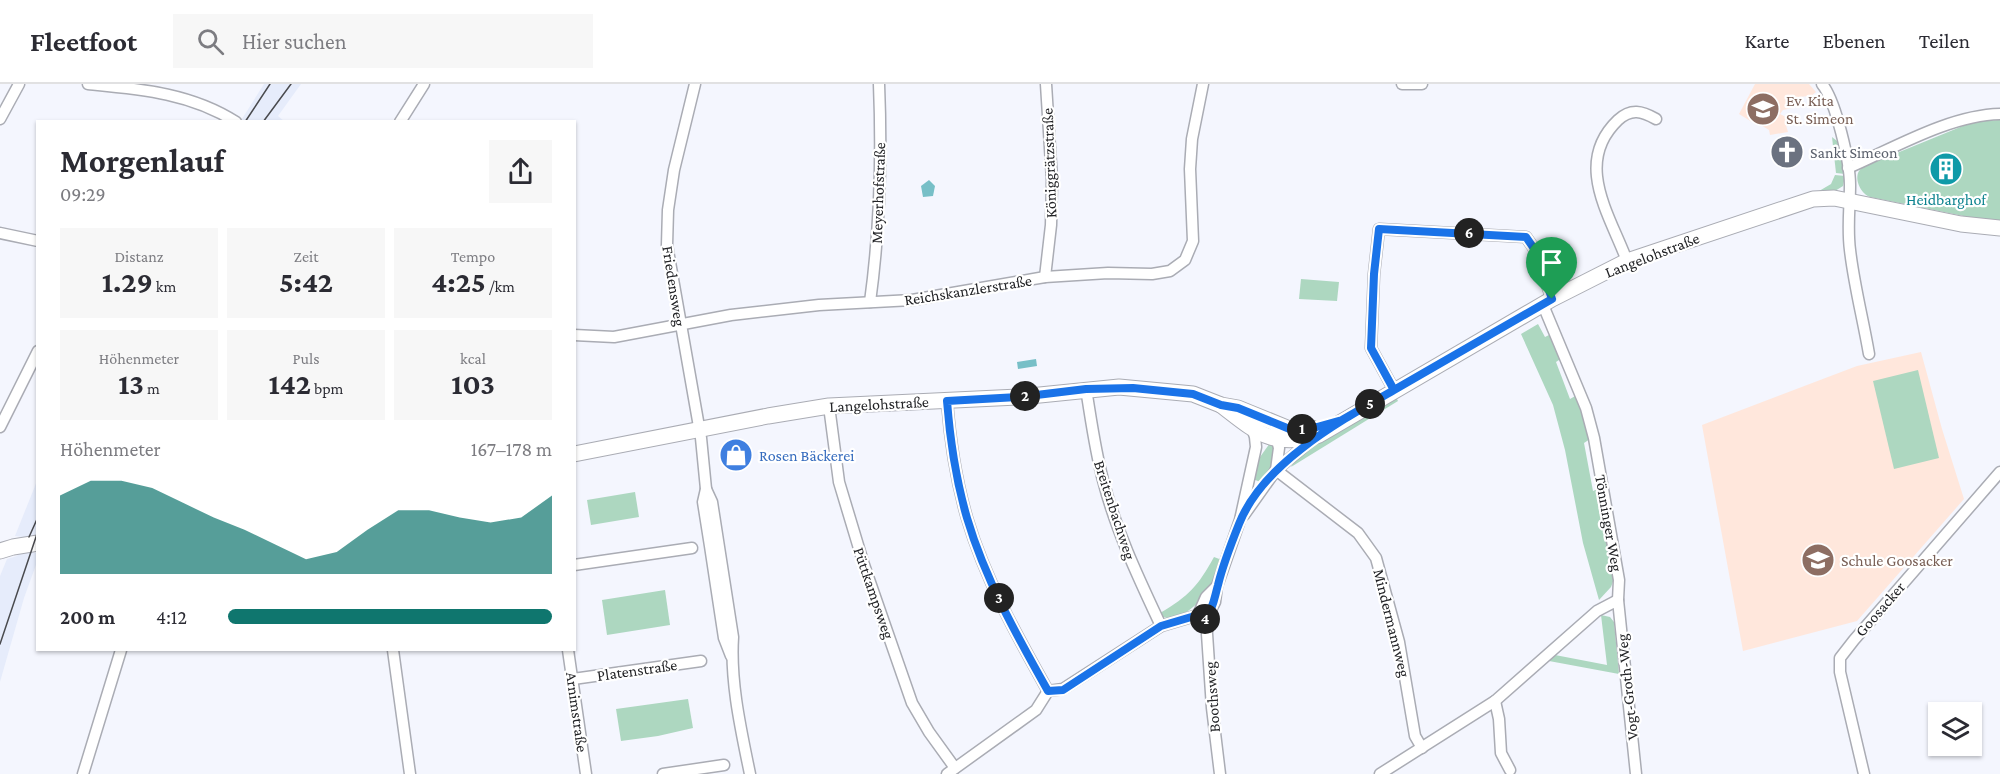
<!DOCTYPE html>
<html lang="de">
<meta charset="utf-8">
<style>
body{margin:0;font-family:"Crimson Pro",serif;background:#f7f7f7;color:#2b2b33;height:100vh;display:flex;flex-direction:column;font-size:22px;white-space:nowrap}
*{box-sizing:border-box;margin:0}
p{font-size:20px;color:#7c7c81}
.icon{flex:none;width:33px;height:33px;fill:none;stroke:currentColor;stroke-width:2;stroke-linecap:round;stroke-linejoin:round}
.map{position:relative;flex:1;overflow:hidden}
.details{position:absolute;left:36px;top:36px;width:540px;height:531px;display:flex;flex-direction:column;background:#fff;border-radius:0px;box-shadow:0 2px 4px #0004}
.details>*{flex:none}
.controls{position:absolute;left:1928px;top:618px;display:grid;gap:12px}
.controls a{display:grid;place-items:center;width:54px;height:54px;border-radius:0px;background:#fff;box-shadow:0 2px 4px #0004;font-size:30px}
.pin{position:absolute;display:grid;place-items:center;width:51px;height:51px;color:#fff;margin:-62px -26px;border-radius:50% 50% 50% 0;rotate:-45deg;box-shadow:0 0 6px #0007}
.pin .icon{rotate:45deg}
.km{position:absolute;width:30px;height:30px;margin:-15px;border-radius:50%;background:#222;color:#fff;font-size:16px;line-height:30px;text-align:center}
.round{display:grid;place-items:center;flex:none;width:63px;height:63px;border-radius:0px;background:#f7f7f7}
.summary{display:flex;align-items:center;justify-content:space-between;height:102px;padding:0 24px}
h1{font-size:33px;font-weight:700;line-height:45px}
.stats{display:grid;grid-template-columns:repeat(3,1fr);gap:9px;height:102px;padding:6px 24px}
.stats div{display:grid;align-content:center;border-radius:0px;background:#f7f7f7;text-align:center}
.stats b{font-size:30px;font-weight:700}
.stats small{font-size:16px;font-weight:400}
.stats p{font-size:16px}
.chart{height:168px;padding:12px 24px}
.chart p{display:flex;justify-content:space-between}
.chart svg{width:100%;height:108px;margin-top:6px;fill:#0f766e;opacity:.7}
ul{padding:0 24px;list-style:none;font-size:20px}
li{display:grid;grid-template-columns:96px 72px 1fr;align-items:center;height:45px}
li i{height:15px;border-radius:8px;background:#0f766e}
header{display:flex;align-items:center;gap:36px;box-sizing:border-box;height:84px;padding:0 30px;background:#fff;border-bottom:2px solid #e1e1e2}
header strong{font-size:28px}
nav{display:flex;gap:33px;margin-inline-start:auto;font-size:21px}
.search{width:420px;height:54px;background:#f7f7f7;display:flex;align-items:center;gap:15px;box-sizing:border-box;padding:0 21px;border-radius:0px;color:#7c7c81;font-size:22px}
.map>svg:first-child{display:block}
.built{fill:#e6ecfb}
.education{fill:#ffe7dc}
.green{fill:#add7c0}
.water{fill:#77bfc7}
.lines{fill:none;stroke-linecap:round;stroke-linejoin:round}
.street-casing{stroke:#aaacb4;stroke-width:13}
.secondary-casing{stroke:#aaacb4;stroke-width:17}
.street{stroke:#fff;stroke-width:10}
.secondary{stroke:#fff;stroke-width:15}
.tram{stroke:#494a4e;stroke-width:1.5}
.route-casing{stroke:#fff;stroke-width:12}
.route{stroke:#1a73e8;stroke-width:8}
.labels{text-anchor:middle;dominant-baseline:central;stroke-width:4.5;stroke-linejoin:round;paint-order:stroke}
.education-label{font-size:16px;fill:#785e54;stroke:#fff;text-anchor:start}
.worship-label{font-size:16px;fill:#5b616d;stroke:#fff;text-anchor:start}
.street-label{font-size:16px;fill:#222326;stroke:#fff}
.culture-label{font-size:16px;fill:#0d838f;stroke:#fff}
.shop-label{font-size:16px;fill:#366cbe;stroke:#fff;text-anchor:start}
</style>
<header>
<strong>Fleetfoot</strong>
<div class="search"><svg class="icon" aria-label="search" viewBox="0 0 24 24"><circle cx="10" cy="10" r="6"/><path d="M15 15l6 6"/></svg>Hier suchen</div>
<nav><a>Karte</a><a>Ebenen</a><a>Teilen</a></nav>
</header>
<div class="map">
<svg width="2000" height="690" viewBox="0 0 2000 690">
<rect width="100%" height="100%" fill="#f4f6fe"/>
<g class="built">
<polygon points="264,0 301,0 278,32 284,37 240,38"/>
<polygon points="37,397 38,458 34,469 37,469 37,478 24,514 0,598 0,492 7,475 17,472 23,453 15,452"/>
</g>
<g class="education">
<polygon points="1755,0 1809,0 1816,8 1811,12 1798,13 1792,24 1783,26 1780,30 1786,33 1787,37 1785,38 1788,48 1770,51 1769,46 1754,37 1752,38 1739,30"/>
<polygon points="1921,268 1942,345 1964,415 1857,537 1743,567 1702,341 1857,282"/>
</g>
<g class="green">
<path d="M 2000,36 L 2000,138 L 1988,137 L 1870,113 C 1862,110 1855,98 1858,89 C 1860,84 1865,82 1870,80 L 1975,37 Z"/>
<polygon points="1832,53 1837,57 1845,90 1836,89"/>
<polygon points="1835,91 1845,92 1843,102 1835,107 1814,110 1831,100"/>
<polygon points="1301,195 1339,198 1337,217 1299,215"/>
<polygon points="1538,240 1545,253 1551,250 1562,274 1556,278 1570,315 1577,311 1590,355 1584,359 1593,407 1600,404 1614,495 1611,503 1599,516 1583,459 1565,366 1553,321 1521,250"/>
<polygon points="1918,286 1939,374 1894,385 1873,297"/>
<polygon points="1395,311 1398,317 1291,383 1302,368"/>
<polygon points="1270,359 1274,359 1275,379 1260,398 1253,395 1260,373"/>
<polygon points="635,408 639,433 591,441 587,416"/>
<path d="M 1214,473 L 1222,476 C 1219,484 1217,492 1213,499 C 1205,514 1182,539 1163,533 L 1160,529 C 1189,512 1198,502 1214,473 Z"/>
<polygon points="665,506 670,541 607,551 602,516"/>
<polygon points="1601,531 1610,533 1614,538 1619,590 1549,577 1555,571 1607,581"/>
<polygon points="688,615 693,644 658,652 621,657 616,625"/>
</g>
<g class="water">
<polygon points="929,96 935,102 933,112 923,113 921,102"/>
<polygon points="1036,275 1037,282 1018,285 1017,278"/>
</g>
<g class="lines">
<g class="street-casing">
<g id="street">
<path d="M 88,0 C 140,5 191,9 236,38"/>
<polyline points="695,0 674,86 668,126 667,161 701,354 706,405 703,418 710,462 724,554 731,572"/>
<polyline points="1402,0 1422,0"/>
<path d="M 1822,0 C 1836,17 1850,79 1850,101 C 1850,124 1847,143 1850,166 C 1854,201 1863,235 1869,270"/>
<polyline points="0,35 19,0"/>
<polyline points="400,38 424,0"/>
<path d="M 1848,84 C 1894,64 1950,31 2000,30"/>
<polyline points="0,149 38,157"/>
<path d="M 1627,177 C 1610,131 1573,79 1618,36 C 1631,24 1642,27 1656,35"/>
<polyline points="1045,193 1051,141 1052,96 1046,0"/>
<path d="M 870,218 C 880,145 882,73 879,0"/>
<polyline points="1543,221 1586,324 1594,354 1619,496 1618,516 1636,690"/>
<polyline points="574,251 614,253 731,231 819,221 912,216 1045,193 1108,189 1152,190 1170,187 1185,176 1193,157 1190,85 1192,55 1203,0"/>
<path d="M 1086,305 C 1091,335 1095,366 1103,396 C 1116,447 1139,495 1161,542"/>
<polyline points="1394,306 1371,264 1374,190 1379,145 1526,153 1535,166 1552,215"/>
<path d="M 947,317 C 950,356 956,396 967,434 C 985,495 1017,552 1048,607"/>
<polyline points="829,322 839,398 864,481 912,619 929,648 955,684"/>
<polyline points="0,343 38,267"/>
<polyline points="1275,348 1279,364 1276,386"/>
<polyline points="1276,386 1358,449 1376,474 1399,558 1415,652 1422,664"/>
<path d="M 706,405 L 712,418 L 733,553 C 730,598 741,646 750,690"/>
<polyline points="1244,431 1276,386 1313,355"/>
<polyline points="574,481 692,464"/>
<polyline points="1198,531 1206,513 1217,502"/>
<polyline points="1206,535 1215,518 1217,502 1240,436 1256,363 1255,353 1252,344"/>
<polyline points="1206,535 1212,624 1220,690"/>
<polyline points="393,566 410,690"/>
<polyline points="568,566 586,690"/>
<polyline points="573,595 701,577"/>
<polyline points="1495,617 1499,635 1501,669 1510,686"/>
<polyline points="83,690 121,566"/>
<polyline points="663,690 724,681"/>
<polyline points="947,690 1036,626 1048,607 1063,605 1161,542 1198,531 1206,535"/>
<polyline points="1380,690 1495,617 1597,527 1618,516"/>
<polyline points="1864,690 1840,588 1840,574 1854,556 2000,388"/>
</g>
</g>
<g class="secondary-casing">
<g id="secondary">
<path d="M 1221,321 C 1256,348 1273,365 1319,351 L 1552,215 L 1627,177 L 1813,115 L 1834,114 L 1961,140 L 2000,144"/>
<polyline points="574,370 768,332 829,322 1020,313 1119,303 1193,310 1221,321 1238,324 1292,346 1312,344"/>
<polyline points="0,467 13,463 38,459"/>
</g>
</g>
<use href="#street" class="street"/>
<use href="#secondary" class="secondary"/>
<g class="tram">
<polyline points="245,38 270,0"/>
<polyline points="263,38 291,0"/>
<polyline points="29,453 38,433"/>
<polyline points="0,560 38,447"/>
</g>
</g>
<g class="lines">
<g class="route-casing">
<path id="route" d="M 1552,215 L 1342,336 L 1317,343 L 1292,346 L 1238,324 L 1221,321 L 1193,310 L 1133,304 L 1086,305 L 1020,313 L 947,317 C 950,356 956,396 967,434 C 985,495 1017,552 1048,607 L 1063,606 L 1161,542 L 1198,531 L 1206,535 C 1214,522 1214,515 1218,501 C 1223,480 1231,460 1239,440 C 1263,379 1340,337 1394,306 L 1371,264 L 1374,190 L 1379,145 L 1526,153 L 1535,166 L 1552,215"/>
</g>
<use href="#route" class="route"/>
</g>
<defs>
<g id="school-disc" transform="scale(1.725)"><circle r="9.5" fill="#8d6e63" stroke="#fff"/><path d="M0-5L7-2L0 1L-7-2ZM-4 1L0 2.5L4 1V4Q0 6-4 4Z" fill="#fff"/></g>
<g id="church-disc" transform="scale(1.725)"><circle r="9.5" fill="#6b7280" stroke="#fff"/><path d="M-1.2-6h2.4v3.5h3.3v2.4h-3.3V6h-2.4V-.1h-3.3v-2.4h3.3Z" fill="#fff"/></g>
<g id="building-disc" transform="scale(1.725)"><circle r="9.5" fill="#0f9aa8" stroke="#fff"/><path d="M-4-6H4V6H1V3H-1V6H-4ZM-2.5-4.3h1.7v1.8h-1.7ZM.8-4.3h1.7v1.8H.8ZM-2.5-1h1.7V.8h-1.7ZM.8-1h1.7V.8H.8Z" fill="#fff"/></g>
<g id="shop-disc" transform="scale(1.725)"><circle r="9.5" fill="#3f7fe0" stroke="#fff"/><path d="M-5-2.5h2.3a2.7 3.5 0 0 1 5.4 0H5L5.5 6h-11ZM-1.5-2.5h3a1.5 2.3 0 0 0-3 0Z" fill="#fff"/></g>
</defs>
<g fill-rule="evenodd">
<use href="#school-disc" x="1763" y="25"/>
<use href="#church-disc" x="1787" y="68"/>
<use href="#building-disc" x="1946" y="85"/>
<use href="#shop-disc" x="736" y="371"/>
<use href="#school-disc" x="1818" y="476"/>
</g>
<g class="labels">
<g class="education-label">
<text x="1786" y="16">Ev. Kita<tspan x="1786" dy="18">St. Simeon</tspan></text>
<text x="1841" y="476">Schule Goosacker</text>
</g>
<g class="worship-label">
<text x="1810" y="68">Sankt Simeon</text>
</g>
<g class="street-label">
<text transform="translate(1049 79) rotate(-92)">Königgrätzstraße</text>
<text transform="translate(878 109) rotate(-88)">Meyerhofstraße</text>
<text transform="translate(1652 171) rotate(-21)">Langelohstraße</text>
<text transform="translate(674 202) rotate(81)">Friedensweg</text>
<text transform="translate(968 206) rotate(-9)">Reichskanzlerstraße</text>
<text transform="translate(879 320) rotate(-3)">Langelohstraße</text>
<text transform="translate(1115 426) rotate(72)">Breitenbachweg</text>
<text transform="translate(1609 439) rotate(80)">Tönninger Weg</text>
<text transform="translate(874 509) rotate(71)">Püttkampsweg</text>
<text transform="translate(1880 525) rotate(-49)">Goosacker</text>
<text transform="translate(1392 539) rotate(76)">Mindermannweg</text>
<text transform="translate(637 586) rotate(-8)">Platenstraße</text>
<text transform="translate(1627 603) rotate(-96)">Vogt-Groth-Weg</text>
<text transform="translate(1212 613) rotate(-94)">Boothsweg</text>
<text transform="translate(577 628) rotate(82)">Arnimstraße</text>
</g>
<g class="culture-label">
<text x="1946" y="115">Heidbarghof</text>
</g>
<g class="shop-label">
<text x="759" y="371">Rosen Bäckerei</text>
</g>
</g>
</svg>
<div class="controls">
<a><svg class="icon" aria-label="layers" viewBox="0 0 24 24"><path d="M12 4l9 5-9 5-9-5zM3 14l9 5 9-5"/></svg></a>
</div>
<div class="pin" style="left:1552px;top:215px;background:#1e9e55"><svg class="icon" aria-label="arrive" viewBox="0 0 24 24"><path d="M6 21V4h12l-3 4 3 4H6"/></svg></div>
<b class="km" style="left:1302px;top:345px">1</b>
<b class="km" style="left:1025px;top:312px">2</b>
<b class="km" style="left:999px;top:514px">3</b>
<b class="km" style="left:1205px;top:535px">4</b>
<b class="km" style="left:1370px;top:320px">5</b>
<b class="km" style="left:1469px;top:149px">6</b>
<section class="details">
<div class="summary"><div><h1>Morgenlauf</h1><p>09:29</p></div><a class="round"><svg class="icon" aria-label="share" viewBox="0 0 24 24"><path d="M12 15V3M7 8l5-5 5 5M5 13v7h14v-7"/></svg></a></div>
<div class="stats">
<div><p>Distanz</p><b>1.29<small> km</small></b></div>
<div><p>Zeit</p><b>5:42</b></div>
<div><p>Tempo</p><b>4:25<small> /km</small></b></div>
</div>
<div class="stats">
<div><p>Höhenmeter</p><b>13<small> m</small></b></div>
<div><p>Puls</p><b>142<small> bpm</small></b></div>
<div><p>kcal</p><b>103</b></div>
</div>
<div class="chart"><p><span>Höhenmeter</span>167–178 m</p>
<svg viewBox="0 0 160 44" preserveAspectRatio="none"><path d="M0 44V12L10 6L20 6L30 9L40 15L50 21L60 26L70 32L80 38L90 35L100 26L110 18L120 18L130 21L140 23L150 21L160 12V44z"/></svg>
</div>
<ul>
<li><b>200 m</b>4:12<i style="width:100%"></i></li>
</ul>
</section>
</div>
